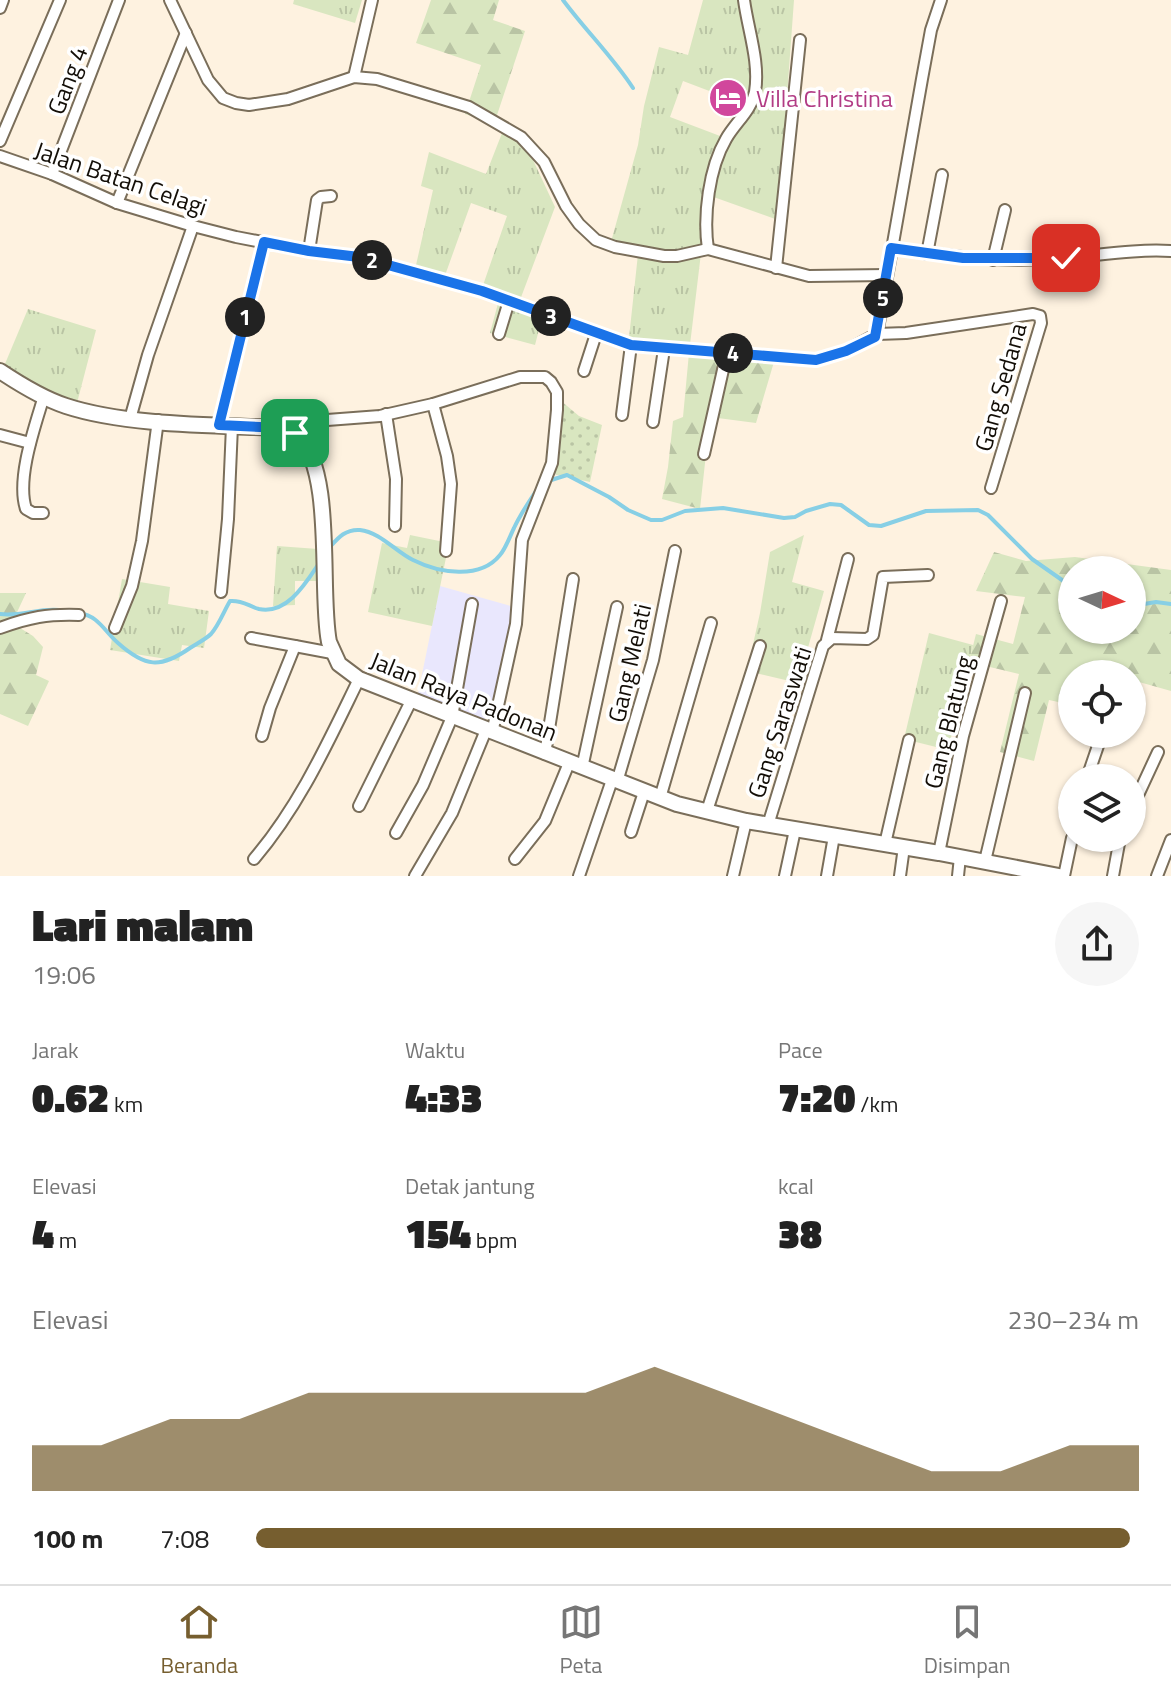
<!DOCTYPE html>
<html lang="id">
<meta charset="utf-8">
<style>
body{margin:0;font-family:"Titillium Web",sans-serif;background:#f6f6f6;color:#222;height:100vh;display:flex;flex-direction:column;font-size:30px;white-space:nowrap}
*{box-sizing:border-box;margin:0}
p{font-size:26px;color:#767676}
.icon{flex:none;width:44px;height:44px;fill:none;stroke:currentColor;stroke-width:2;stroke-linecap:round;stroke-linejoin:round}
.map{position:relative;height:876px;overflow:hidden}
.side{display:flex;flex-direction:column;background:#fff;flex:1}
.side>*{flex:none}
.needle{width:52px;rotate:94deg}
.buttons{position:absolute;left:1058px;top:556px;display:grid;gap:16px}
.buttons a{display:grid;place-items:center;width:88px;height:88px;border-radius:50%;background:#fff;box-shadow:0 2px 6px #0004;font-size:40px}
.pin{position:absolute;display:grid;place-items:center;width:68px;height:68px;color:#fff;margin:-34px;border-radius:16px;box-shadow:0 4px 12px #0006}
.km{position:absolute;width:40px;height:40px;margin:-20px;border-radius:50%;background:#222;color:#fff;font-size:22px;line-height:40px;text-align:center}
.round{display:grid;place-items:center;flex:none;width:84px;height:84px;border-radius:42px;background:#f6f6f6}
.overview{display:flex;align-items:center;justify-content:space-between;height:136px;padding:0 32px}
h1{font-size:44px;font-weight:800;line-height:60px}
.metrics{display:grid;grid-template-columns:repeat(3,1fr);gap:12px;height:136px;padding:8px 32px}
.metrics div{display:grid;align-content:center}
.metrics b{font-size:40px;font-weight:800}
.metrics small{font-size:22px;font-weight:400}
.metrics p{font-size:22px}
.chart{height:224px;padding:16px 32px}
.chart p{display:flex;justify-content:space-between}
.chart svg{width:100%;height:144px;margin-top:8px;fill:#765e2f;opacity:.7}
ul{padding:0 32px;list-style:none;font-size:26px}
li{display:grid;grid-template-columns:128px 96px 1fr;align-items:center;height:60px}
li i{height:20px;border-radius:10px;background:#765e2f}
.tabs{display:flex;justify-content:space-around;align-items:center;height:112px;border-top:2px solid #e0e0e0;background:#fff;font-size:22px;color:#767676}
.tabs a{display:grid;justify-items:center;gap:4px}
.tabs .active{color:#765e2f}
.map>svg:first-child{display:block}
.education{fill:#e9e7fd}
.grass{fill:url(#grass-tufts);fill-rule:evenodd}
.forest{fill:url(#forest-firs);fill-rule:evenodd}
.park{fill:url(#park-dots)}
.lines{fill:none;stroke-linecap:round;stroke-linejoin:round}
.stream{stroke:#87cfe5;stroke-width:4}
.street-casing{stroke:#7a6e5a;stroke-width:14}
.secondary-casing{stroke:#7a6e5a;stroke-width:18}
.street{stroke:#fff;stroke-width:10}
.secondary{stroke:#fff;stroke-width:14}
.route-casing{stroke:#fff;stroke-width:16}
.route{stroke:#1a73e8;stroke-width:10}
.labels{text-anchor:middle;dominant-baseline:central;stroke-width:7;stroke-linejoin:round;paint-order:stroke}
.street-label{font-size:24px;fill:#130e07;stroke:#fff}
.hotel-label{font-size:24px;fill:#b23c85;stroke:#fff;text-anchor:start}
</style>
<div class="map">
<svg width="1171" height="876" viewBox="0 0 1171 876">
<defs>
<pattern id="grass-tufts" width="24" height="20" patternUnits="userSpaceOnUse" patternTransform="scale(2)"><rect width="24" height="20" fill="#d9e6c0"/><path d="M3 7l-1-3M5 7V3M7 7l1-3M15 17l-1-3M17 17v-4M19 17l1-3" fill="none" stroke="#b9c4a4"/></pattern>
<pattern id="forest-firs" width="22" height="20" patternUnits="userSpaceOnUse" patternTransform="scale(2)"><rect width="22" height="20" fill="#d9e6c0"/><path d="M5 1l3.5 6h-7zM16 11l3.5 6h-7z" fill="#b9c4a4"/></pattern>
<pattern id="park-dots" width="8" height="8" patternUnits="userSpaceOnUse" patternTransform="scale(2)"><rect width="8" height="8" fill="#d9e6c0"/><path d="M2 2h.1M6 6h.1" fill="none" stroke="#b9c4a4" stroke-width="1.8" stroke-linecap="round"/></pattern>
</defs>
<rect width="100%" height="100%" fill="#fef2e0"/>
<polygon class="education" points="440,586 518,608 498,685 483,725 417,699"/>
<g class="grass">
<polygon points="294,0 362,0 355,23 293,4"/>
<path d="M 703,0 L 794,0 L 778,220 L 708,195 L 689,353 L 628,347 L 638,254 L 609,249 L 638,145 L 644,106 L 659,47 L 688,55 ZM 683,81 L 741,103 L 728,139 L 670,117 Z"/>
<polygon points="504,128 533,160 555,207 520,300 542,318 535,345 490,333 500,296 481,291 507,216 471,203 443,281 414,274 433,190 421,186 429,152 486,174"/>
<polygon points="28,309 96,330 77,403 2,371"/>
<polygon points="410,535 449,543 432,626 368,612 382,543 407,548"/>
<polygon points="804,535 792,582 824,591 798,683 747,671 760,613 770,552"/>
<polygon points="277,546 318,549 324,581 295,581 295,605 273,606"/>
<polygon points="122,579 170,587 168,604 209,611 204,648 182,645 179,661 110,650"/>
<polygon points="929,633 973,645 948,750 904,739"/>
</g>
<g class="forest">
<polygon points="431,0 499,0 493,20 525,31 494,124 465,114 481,65 416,43"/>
<polygon points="689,353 776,355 756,423 710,417 700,509 662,499 668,467 673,421 683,417"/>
<path d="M 994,552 L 1026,561 L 1075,557 L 1171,570 L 1171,691 L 1132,680 L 1132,674 L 1072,674 L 1072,705 L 1049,700 L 1034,761 L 1000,752 L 1019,674 L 969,662 L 976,634 L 1013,644 L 1025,597 L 976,591 ZM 1072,570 L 1132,570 L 1132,630 L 1072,630 Z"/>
<polygon points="0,593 26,593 12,623 33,636 43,647 36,675 49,681 28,726 0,714"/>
</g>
<polygon class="park" points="554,395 579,416 602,425 590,482 545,472"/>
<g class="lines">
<g class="stream">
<path d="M 563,0 C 586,31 612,56 633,88"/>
<polyline points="545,482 567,475 609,497 628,510 651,520 662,520 685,511 723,508 784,518 795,517 806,511 830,504 841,505 869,525 881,526 926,511 978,510 988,515 1032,559 1072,587"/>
<path d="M 329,548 C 338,538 345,529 360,530 C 380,532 396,552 413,560 C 439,573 480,580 500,555 C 506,548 510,536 514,528 C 520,515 528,503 536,491"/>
<polyline points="1132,606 1156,602 1171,604"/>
<path d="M 79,613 C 99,616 104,631 118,643 C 145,667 160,669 190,648 C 196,644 206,639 211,634 C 219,625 224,611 230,601 C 243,600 248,606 259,609 C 288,615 307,581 320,562"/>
<path d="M 0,614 C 20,617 38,608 59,610"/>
</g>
<g class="street-casing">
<g id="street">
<polyline points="170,0 208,80 223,98 236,103 249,105 288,99 354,77 377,79 469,107 521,137 544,162 566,206 579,224 596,240 615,247 664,256 677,256 708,249 809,276 887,275"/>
<polyline points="0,8 3,0"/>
<polyline points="354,77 372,0"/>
<polyline points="0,141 60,0"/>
<polyline points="0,156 52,174 117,203 193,226 236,237 309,251 359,257 389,265 482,291 631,345 816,360 846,351 877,334"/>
<polyline points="52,174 119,0"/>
<polyline points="117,203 186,33"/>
<path d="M 891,248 C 949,257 1007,263 1065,258 C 1101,255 1135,249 1171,251"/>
<path d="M 708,249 C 703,216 709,168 726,139 C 735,123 751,111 755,92 C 760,62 748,30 744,0"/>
<polyline points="309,251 317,200 321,197 331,196"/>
<polyline points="927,254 942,175"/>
<polyline points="993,260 1005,210"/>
<polyline points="776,268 800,40"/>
<polyline points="499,334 509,301"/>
<polyline points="877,334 906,333 1033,314 1040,316 1041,323 991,488"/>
<polyline points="877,334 922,79 931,30 941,0"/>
<polyline points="584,371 596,334"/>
<polyline points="433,404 447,456 451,484 446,551"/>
<polyline points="386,414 396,479 395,526"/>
<polyline points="622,415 631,345"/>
<polyline points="130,419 148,355 193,226"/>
<polyline points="653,422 664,349"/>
<polyline points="219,425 264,242"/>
<polyline points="295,433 314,421 380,416 433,404 520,377 545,377 551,382 557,392 557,410 552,463 522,540 516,624 492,733"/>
<polyline points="0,435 30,443"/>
<polyline points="704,454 727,352"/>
<path d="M 43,513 L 33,513 L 26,509 C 16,479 35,426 44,396"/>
<polyline points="221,592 228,519 232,426"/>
<path d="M 0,628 C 30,617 47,614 79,615"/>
<polyline points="115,628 132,586 142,541 158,420"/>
<polyline points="251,638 295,646"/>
<polyline points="827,640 848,559"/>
<polyline points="262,736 270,708 295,646 332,653"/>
<polyline points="545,754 573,579"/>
<polyline points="582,768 617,607"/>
<polyline points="1087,778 1102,734"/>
<polyline points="617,782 653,660 675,551"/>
<polyline points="660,798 711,623"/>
<polyline points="359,806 411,701"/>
<polyline points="1132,808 1158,752"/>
<polyline points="707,811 760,646"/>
<polyline points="768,825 823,646 832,638 867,639 873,635 883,577 928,575"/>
<polyline points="631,832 644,792"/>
<polyline points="396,833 423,785 452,717 472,604"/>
<polyline points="885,844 909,740"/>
<polyline points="939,853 963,736 1001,601"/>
<path d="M 254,859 C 300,805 328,742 359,679"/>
<polyline points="515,859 545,821 569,763"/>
<polyline points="985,861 1025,693"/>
<polyline points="415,876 452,813 486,730"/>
<polyline points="579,876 612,780"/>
<polyline points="733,876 746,821"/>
<polyline points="785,876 795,830"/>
<polyline points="827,876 834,836"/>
<polyline points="900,876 904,847"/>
<polyline points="958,876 960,857"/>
<polyline points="1064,876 1072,838"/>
<polyline points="1113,876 1120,838"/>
<polyline points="1157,876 1171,840"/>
</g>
</g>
<g class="secondary-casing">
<path id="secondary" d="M 0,371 C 21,385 42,398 66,406 C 127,426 216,425 282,428 C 288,430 294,431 298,436 C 335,471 319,592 329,642 L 339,664 L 359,679 L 677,804 L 746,821 L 939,853 L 1059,876"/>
</g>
<use href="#street" class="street"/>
<use href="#secondary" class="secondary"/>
</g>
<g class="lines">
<g class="route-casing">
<polyline id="route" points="295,433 282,428 219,425 264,242 309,251 359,257 482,291 631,345 816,360 846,351 875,337 891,248 963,258 1066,258"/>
</g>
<use href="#route" class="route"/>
</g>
<defs>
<g id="hotel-disc" transform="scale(2)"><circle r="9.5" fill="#d1479c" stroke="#fff"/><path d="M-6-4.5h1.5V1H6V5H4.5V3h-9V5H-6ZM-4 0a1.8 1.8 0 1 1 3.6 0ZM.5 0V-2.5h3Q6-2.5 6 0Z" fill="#fff"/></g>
</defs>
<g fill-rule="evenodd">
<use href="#hotel-disc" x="728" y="98"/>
</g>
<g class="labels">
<g class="street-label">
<text transform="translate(67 80) rotate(-69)">Gang 4</text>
<text transform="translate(121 178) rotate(19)">Jalan Batan Celagi</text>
<text transform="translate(1000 387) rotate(-74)">Gang Sedana</text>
<text transform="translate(629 663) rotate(-77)">Gang Melati</text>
<text transform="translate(464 696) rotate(22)">Jalan Raya Padonan</text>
<text transform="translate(779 722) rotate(-72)">Gang Saraswati</text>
<text transform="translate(948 722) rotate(-76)">Gang Blatung</text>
</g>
<g class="hotel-label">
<text x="756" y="98">Villa Christina</text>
</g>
</g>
</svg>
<div class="buttons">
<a><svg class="needle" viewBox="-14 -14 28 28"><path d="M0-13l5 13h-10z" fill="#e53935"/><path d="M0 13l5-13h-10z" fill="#767676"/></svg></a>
<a><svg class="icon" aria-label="locate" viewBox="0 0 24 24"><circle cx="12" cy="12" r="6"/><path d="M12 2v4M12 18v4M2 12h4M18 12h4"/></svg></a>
<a><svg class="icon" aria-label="layers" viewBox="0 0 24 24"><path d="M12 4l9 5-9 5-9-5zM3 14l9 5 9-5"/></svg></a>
</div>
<div class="pin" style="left:295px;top:433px;background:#1e9e55"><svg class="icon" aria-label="arrive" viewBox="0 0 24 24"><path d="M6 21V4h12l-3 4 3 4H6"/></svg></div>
<div class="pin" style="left:1066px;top:258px;background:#d93025"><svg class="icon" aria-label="check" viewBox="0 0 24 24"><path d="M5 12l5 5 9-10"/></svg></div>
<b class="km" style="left:245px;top:317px">1</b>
<b class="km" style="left:372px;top:260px">2</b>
<b class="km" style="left:551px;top:316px">3</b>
<b class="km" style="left:733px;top:353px">4</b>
<b class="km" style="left:883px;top:298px">5</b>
</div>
<section class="side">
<div class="overview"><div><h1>Lari malam</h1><p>19:06</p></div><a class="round"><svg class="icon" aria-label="share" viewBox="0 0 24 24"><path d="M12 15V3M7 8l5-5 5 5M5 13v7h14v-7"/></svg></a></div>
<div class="metrics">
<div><p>Jarak</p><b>0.62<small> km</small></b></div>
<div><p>Waktu</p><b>4:33</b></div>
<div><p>Pace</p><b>7:20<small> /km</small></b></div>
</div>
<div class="metrics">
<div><p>Elevasi</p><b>4<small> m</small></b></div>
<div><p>Detak jantung</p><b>154<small> bpm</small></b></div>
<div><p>kcal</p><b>38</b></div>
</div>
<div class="chart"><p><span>Elevasi</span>230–234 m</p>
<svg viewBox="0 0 160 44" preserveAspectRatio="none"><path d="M0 44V30L10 30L20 22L30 22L40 14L50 14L60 14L70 14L80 14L90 6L100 14L110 22L120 30L130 38L140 38L150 30L160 30V44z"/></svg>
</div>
<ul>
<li><b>100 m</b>7:08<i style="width:99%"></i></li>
</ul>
</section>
<nav class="tabs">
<a class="active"><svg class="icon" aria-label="home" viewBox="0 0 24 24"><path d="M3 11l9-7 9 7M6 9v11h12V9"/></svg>Beranda</a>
<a><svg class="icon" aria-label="map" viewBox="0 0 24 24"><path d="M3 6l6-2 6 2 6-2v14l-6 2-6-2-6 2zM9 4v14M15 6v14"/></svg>Peta</a>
<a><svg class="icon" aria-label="saved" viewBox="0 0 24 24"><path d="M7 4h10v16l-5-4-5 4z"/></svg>Disimpan</a>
</nav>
